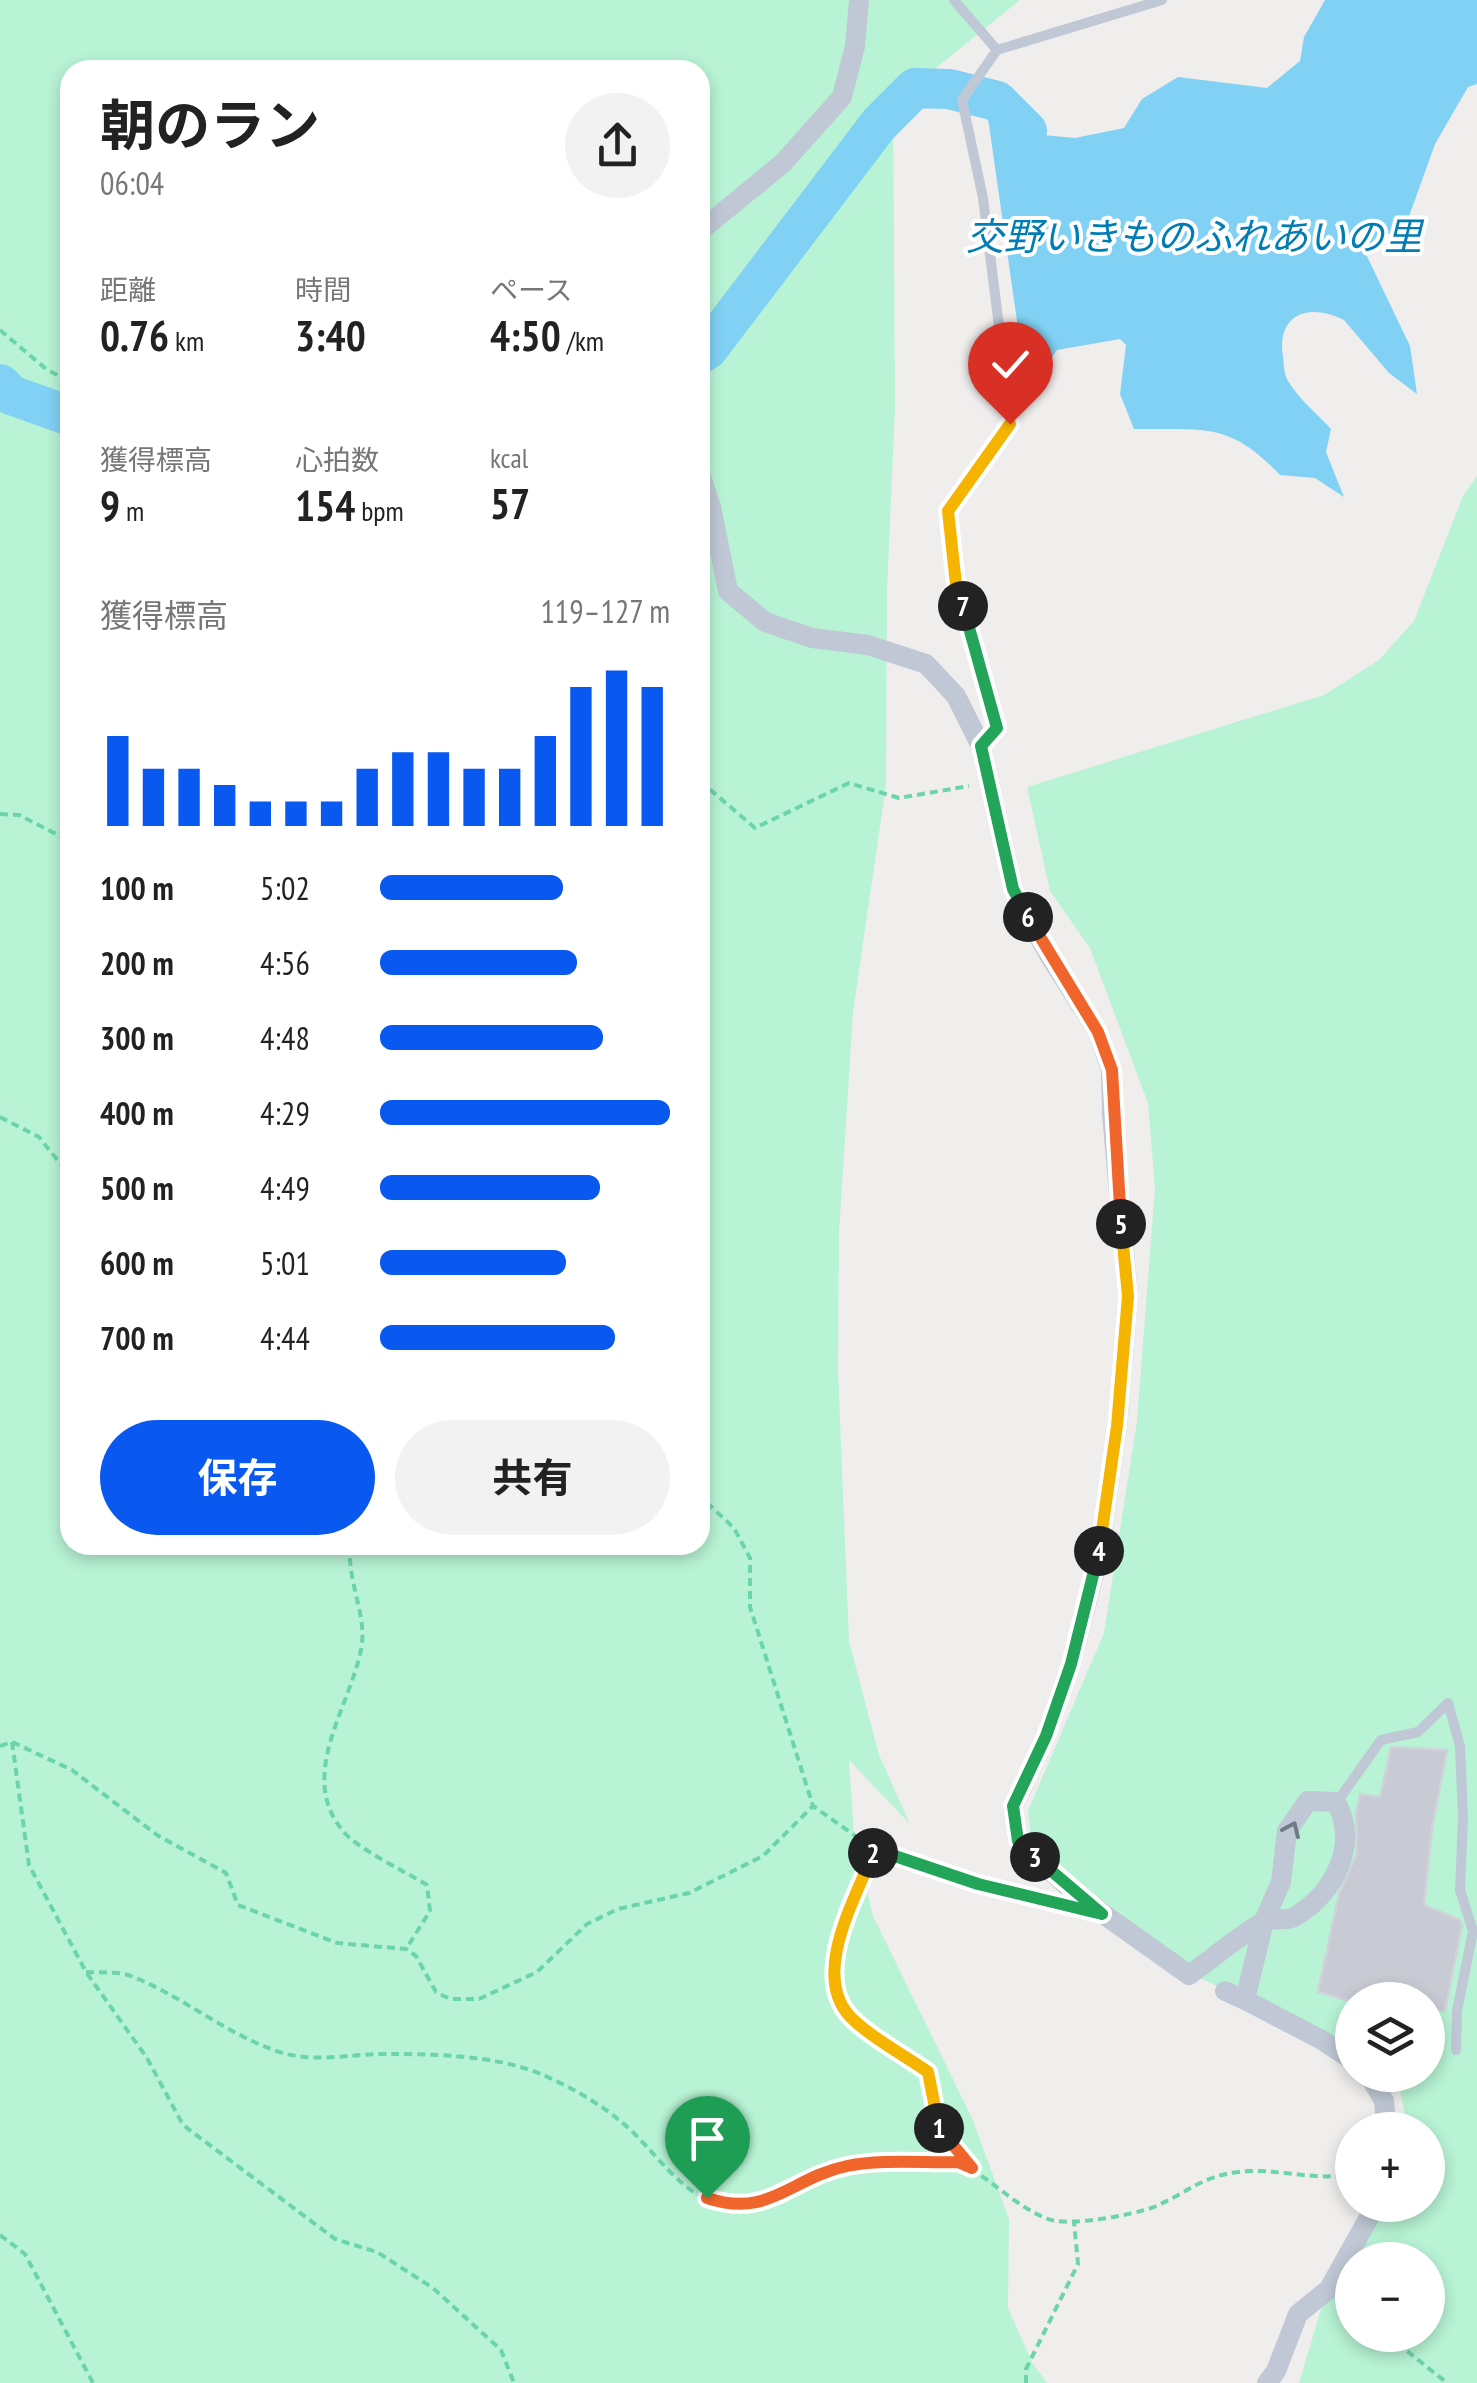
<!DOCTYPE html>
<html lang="ja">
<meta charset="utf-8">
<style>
body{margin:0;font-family:"PT Sans Narrow","Noto Sans JP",sans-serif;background:#f2f2f2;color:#222;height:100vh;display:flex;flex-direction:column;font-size:38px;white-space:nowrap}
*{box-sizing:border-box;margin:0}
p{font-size:32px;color:#767676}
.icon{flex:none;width:55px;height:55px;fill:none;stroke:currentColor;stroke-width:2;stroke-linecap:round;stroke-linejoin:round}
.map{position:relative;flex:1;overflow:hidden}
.details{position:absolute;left:60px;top:60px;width:650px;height:1495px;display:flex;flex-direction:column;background:#fff;border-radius:30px;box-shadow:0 5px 15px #0003}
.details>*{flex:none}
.tools{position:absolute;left:1335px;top:1982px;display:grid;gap:20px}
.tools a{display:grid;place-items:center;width:110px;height:110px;border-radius:50%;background:#fff;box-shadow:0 5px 15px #0003;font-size:50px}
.pin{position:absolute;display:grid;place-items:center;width:85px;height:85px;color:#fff;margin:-102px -42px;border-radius:50% 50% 50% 0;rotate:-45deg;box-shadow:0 0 10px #0007}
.pin .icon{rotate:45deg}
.km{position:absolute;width:50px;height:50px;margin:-25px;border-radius:50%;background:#222;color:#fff;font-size:28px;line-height:50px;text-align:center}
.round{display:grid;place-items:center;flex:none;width:105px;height:105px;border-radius:52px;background:#f2f2f2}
.headline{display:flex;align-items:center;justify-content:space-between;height:170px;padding:0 40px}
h1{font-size:55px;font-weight:700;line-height:75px}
.stats{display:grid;grid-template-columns:repeat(3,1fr);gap:15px;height:170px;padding:10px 40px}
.stats div{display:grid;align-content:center}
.stats b{font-size:42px;font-weight:700}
.stats small{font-size:28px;font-weight:400}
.stats p{font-size:28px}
.chart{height:280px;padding:20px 40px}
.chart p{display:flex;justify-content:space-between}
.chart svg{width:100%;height:180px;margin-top:10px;stroke:#0958ef;stroke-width:6}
.button{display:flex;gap:20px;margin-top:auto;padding:20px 40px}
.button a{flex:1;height:115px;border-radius:60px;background:#0958ef;color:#fff;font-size:40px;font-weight:700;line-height:115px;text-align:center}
.button a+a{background:#f2f2f2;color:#222}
ul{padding:0 40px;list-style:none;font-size:32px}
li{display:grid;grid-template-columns:160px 120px 1fr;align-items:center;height:75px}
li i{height:25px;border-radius:12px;background:#0958ef}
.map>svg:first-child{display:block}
.green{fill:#b7f3d4;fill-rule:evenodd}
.water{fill:#80d1f4}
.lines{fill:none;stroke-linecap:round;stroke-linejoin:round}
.river{stroke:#80d1f4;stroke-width:40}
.building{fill:#c9cbd4;stroke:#d1d3da;stroke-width:2.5}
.path{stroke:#6cd4aa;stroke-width:4;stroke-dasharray:8 5;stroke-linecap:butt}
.service{stroke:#bfc8d4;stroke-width:10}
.minor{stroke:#bfc8d4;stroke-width:20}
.oneway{stroke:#6f7987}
.split-1-casing{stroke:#fff;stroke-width:20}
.split-2-casing{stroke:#fff;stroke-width:20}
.split-3-casing{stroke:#fff;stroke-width:20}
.split-4-casing{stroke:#fff;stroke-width:20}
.split-5-casing{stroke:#fff;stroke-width:20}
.split-6-casing{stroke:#fff;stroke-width:20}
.split-7-casing{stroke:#fff;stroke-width:20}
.split-8-casing{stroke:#fff;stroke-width:20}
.split-1{stroke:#f0652b;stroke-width:12}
.split-2{stroke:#f5b400;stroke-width:12}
.split-3{stroke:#22a559;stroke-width:12}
.split-4{stroke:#22a559;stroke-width:12}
.split-5{stroke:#f5b400;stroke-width:12}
.split-6{stroke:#f0652b;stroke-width:12}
.split-7{stroke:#22a559;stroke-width:12}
.split-8{stroke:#f5b400;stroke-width:12}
.labels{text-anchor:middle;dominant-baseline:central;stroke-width:8;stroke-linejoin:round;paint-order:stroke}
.water-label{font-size:38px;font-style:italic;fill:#007db4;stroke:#fff}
</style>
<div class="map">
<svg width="1477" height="2383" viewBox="0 0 1477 2383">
<rect width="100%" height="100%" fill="#f0eded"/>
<g class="green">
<path d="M 0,0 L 1020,0 L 893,103 L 895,407 L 887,590 L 886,785 L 853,1012 L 839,1232 L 838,1370 L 849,1641 L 879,1755 L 910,1824 L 849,1760 L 854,1834 L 873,1916 L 972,2118 L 1009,2219 L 1008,2308 L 1033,2364 L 1047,2383 L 0,2383 ZM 70,70 L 700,70 L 700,1545 L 70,1545 Z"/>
<path d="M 1477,476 L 1477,2383 L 1299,2383 L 1324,2299 L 1375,2205 L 1428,2205 L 1428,2130 L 1409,2130 L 1396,2075 L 1428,2075 L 1428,2000 L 1352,2000 L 1352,2051 L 1173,1965 L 1031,1838 L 1028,1811 L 1104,1633 L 1137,1421 L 1155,1188 L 1148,1103 L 1090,948 L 1050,891 L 1027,787 L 1324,695 L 1379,660 L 1414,621 L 1463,496 ZM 1352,2260 L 1428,2260 L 1428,2335 L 1352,2335 Z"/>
</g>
<path class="water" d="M 1325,0 L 1477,0 L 1477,84 L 1468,87 L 1435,144 L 1407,222 L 1364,250 L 1410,346 L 1417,394 L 1389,373 L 1344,320 C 1309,302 1276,314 1283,357 C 1284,365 1284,374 1288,381 C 1298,398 1317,414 1331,429 L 1326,452 L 1344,497 L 1315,478 L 1280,475 C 1229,421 1204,430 1134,429 L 1120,394 L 1126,345 L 1120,339 L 1057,350 L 1027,391 L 984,90 L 1016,96 L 1018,113 L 1043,135 L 1075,138 L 1124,128 L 1142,99 L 1178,77 L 1267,88 L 1300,61 L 1304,37 Z"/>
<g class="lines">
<g class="river">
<polyline points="700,354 708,349 879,124 915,88 949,89 997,101 1027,131"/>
<polyline points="0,384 11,395 70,416"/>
</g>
</g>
<polygon class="building" points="1391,1747 1447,1750 1432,1829 1424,1905 1460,1920 1462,1926 1445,2011 1428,2010 1428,2000 1345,2000 1318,1992 1339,1894 1357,1854 1356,1815 1360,1794 1380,1797"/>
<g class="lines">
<g class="path">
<polyline points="0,330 46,369 70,382"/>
<polyline points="997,728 956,584 949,511 1002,436"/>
<polyline points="700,781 755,828 849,783 899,798 969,786"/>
<polyline points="0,814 19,815 70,841"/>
<polyline points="0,1117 39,1137 70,1176"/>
<polyline points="700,1492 704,1500 734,1528 750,1558 750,1607 813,1806 881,1854 978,1884 1054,1902"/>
<path d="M 350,1545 C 347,1583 368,1616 361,1650 C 349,1709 297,1776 343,1831 C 356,1848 406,1872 427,1885 L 430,1911 L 406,1949"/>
<polyline points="12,1742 29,1865 86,1972 147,2058 183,2125 335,2239 377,2252 433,2288 501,2350 514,2383"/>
<polyline points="0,1746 12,1742 72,1770 157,1835 226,1873 238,1905 337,1943 406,1949 416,1956 436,1992 450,1999 479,1999 537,1972 587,1924 618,1909 689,1893 763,1856 813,1806"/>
<path d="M 874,1849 C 857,1894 808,1978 851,2017 C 875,2037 903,2054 928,2072 L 940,2132 L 968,2165"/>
<path d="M 86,1972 C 100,1973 118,1971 131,1976 C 185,1997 230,2038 286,2054 C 319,2062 352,2054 384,2054 C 435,2054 494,2055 541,2074 C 568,2086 596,2101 619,2120 C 654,2147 683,2202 731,2207 C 771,2211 807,2176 844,2167 C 879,2158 922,2163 958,2162 C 990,2177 1014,2206 1048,2219 C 1068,2227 1133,2215 1154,2207 C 1185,2194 1202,2176 1238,2172 C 1275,2167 1315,2182 1352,2174"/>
<polyline points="0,2235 25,2254 93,2383"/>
<polyline points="1387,2335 1447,2383"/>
<polyline points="1026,2383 1026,2369 1078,2264 1074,2222"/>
</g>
<g class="service">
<polyline points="954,0 997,50 962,100 983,198 1011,423"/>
<polyline points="997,50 1162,0"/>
<polyline points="1337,1802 1381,1740 1418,1732 1448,1703 1460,1746 1463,1817 1460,1890 1473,1931 1457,2011 1456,2050"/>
</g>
<g class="minor">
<polyline points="700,231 783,163 842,97 855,46 859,0"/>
<path d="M 700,474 L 711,507 L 728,591 L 765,622 L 812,638 L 868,645 L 926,664 L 956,696 L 981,746 L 1013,889 L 1049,955 L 1098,1032 L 1111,1070 L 1112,1114 L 1128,1296 L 1117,1427 L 1098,1558 L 1071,1664 L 1046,1736 L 1013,1807 L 1018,1841 L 1078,1896 L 1189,1975 C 1205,1964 1253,1925 1266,1921 C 1276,1917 1287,1922 1296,1916 C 1335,1892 1359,1844 1336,1802 L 1308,1801 L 1287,1831 L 1281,1882 L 1264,1921 L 1245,2000 L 1320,2039 L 1352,2060"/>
<polyline points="1225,1991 1245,2000"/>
<polyline points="1369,2075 1384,2101 1387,2130"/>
<polyline points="1267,2383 1276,2371 1298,2314 1329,2289 1376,2205"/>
</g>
</g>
<defs><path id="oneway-chevron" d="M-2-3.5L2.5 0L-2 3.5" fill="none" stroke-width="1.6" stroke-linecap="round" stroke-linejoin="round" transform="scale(2.5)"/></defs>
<use class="oneway" href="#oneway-chevron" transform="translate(1292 1829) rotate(-66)"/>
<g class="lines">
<g class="split-1-casing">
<path id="split-1" d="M 707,2198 C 769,2219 790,2178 847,2166 C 882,2159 922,2163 958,2162 L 972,2168 L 939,2128"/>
</g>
<g class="split-2-casing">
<path id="split-2" d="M 873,1853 C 856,1898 813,1970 847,2013 C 862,2032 907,2057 928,2072 L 939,2128"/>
</g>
<g class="split-3-casing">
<polyline id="split-3" points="873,1853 874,1849 978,1884 1102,1914 1035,1857"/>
</g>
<g class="split-4-casing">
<polyline id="split-4" points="1035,1857 1018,1841 1013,1806 1046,1736 1071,1664 1099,1551"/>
</g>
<g class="split-5-casing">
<polyline id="split-5" points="1099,1551 1117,1426 1128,1296 1121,1224"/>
</g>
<g class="split-6-casing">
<polyline id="split-6" points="1028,917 1098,1032 1112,1070 1121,1224"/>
</g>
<g class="split-7-casing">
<polyline id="split-7" points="963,606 997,728 981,746 1013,889 1028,917"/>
</g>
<g class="split-8-casing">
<polyline id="split-8" points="963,606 956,584 948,511 1010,424"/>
</g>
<use href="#split-1" class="split-1"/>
<use href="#split-2" class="split-2"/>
<use href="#split-3" class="split-3"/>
<use href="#split-4" class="split-4"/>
<use href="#split-5" class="split-5"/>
<use href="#split-6" class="split-6"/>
<use href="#split-7" class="split-7"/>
<use href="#split-8" class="split-8"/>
</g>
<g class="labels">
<g class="water-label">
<text x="1194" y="235">交野いきものふれあいの里</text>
</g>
</g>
</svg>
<div class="tools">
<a><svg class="icon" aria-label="layers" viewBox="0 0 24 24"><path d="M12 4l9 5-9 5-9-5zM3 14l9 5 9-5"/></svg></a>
<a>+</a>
<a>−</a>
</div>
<div class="pin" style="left:707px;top:2198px;background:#1e9e55"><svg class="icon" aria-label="arrive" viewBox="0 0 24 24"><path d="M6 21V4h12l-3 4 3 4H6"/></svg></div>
<div class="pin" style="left:1010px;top:424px;background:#d93025"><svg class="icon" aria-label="check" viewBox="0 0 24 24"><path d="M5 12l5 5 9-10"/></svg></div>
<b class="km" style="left:939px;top:2128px">1</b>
<b class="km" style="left:873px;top:1853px">2</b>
<b class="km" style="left:1035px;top:1857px">3</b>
<b class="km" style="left:1099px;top:1551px">4</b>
<b class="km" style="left:1121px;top:1224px">5</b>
<b class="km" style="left:1028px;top:917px">6</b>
<b class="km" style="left:963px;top:606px">7</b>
<section class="details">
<div class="headline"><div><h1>朝のラン</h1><p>06:04</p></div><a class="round"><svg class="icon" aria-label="share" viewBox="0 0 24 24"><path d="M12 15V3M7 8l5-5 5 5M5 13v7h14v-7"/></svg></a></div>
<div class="stats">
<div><p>距離</p><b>0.76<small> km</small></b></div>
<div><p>時間</p><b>3:40</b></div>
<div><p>ペース</p><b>4:50<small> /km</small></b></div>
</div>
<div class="stats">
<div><p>獲得標高</p><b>9<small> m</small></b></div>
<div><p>心拍数</p><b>154<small> bpm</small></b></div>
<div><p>kcal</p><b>57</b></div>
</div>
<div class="chart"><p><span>獲得標高</span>119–127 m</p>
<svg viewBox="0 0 160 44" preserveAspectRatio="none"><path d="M5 44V22M15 44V30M25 44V30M35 44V34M45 44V38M55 44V38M65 44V38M75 44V30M85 44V26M95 44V26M105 44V30M115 44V30M125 44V22M135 44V10M145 44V6M155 44V10"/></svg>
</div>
<ul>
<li><b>100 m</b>5:02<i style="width:63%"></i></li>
<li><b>200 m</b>4:56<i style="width:68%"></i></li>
<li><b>300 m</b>4:48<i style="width:77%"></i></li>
<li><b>400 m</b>4:29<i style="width:100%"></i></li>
<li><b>500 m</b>4:49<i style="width:76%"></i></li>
<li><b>600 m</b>5:01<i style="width:64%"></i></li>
<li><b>700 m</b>4:44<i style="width:81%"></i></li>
</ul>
<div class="button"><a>保存</a><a>共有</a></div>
</section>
</div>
